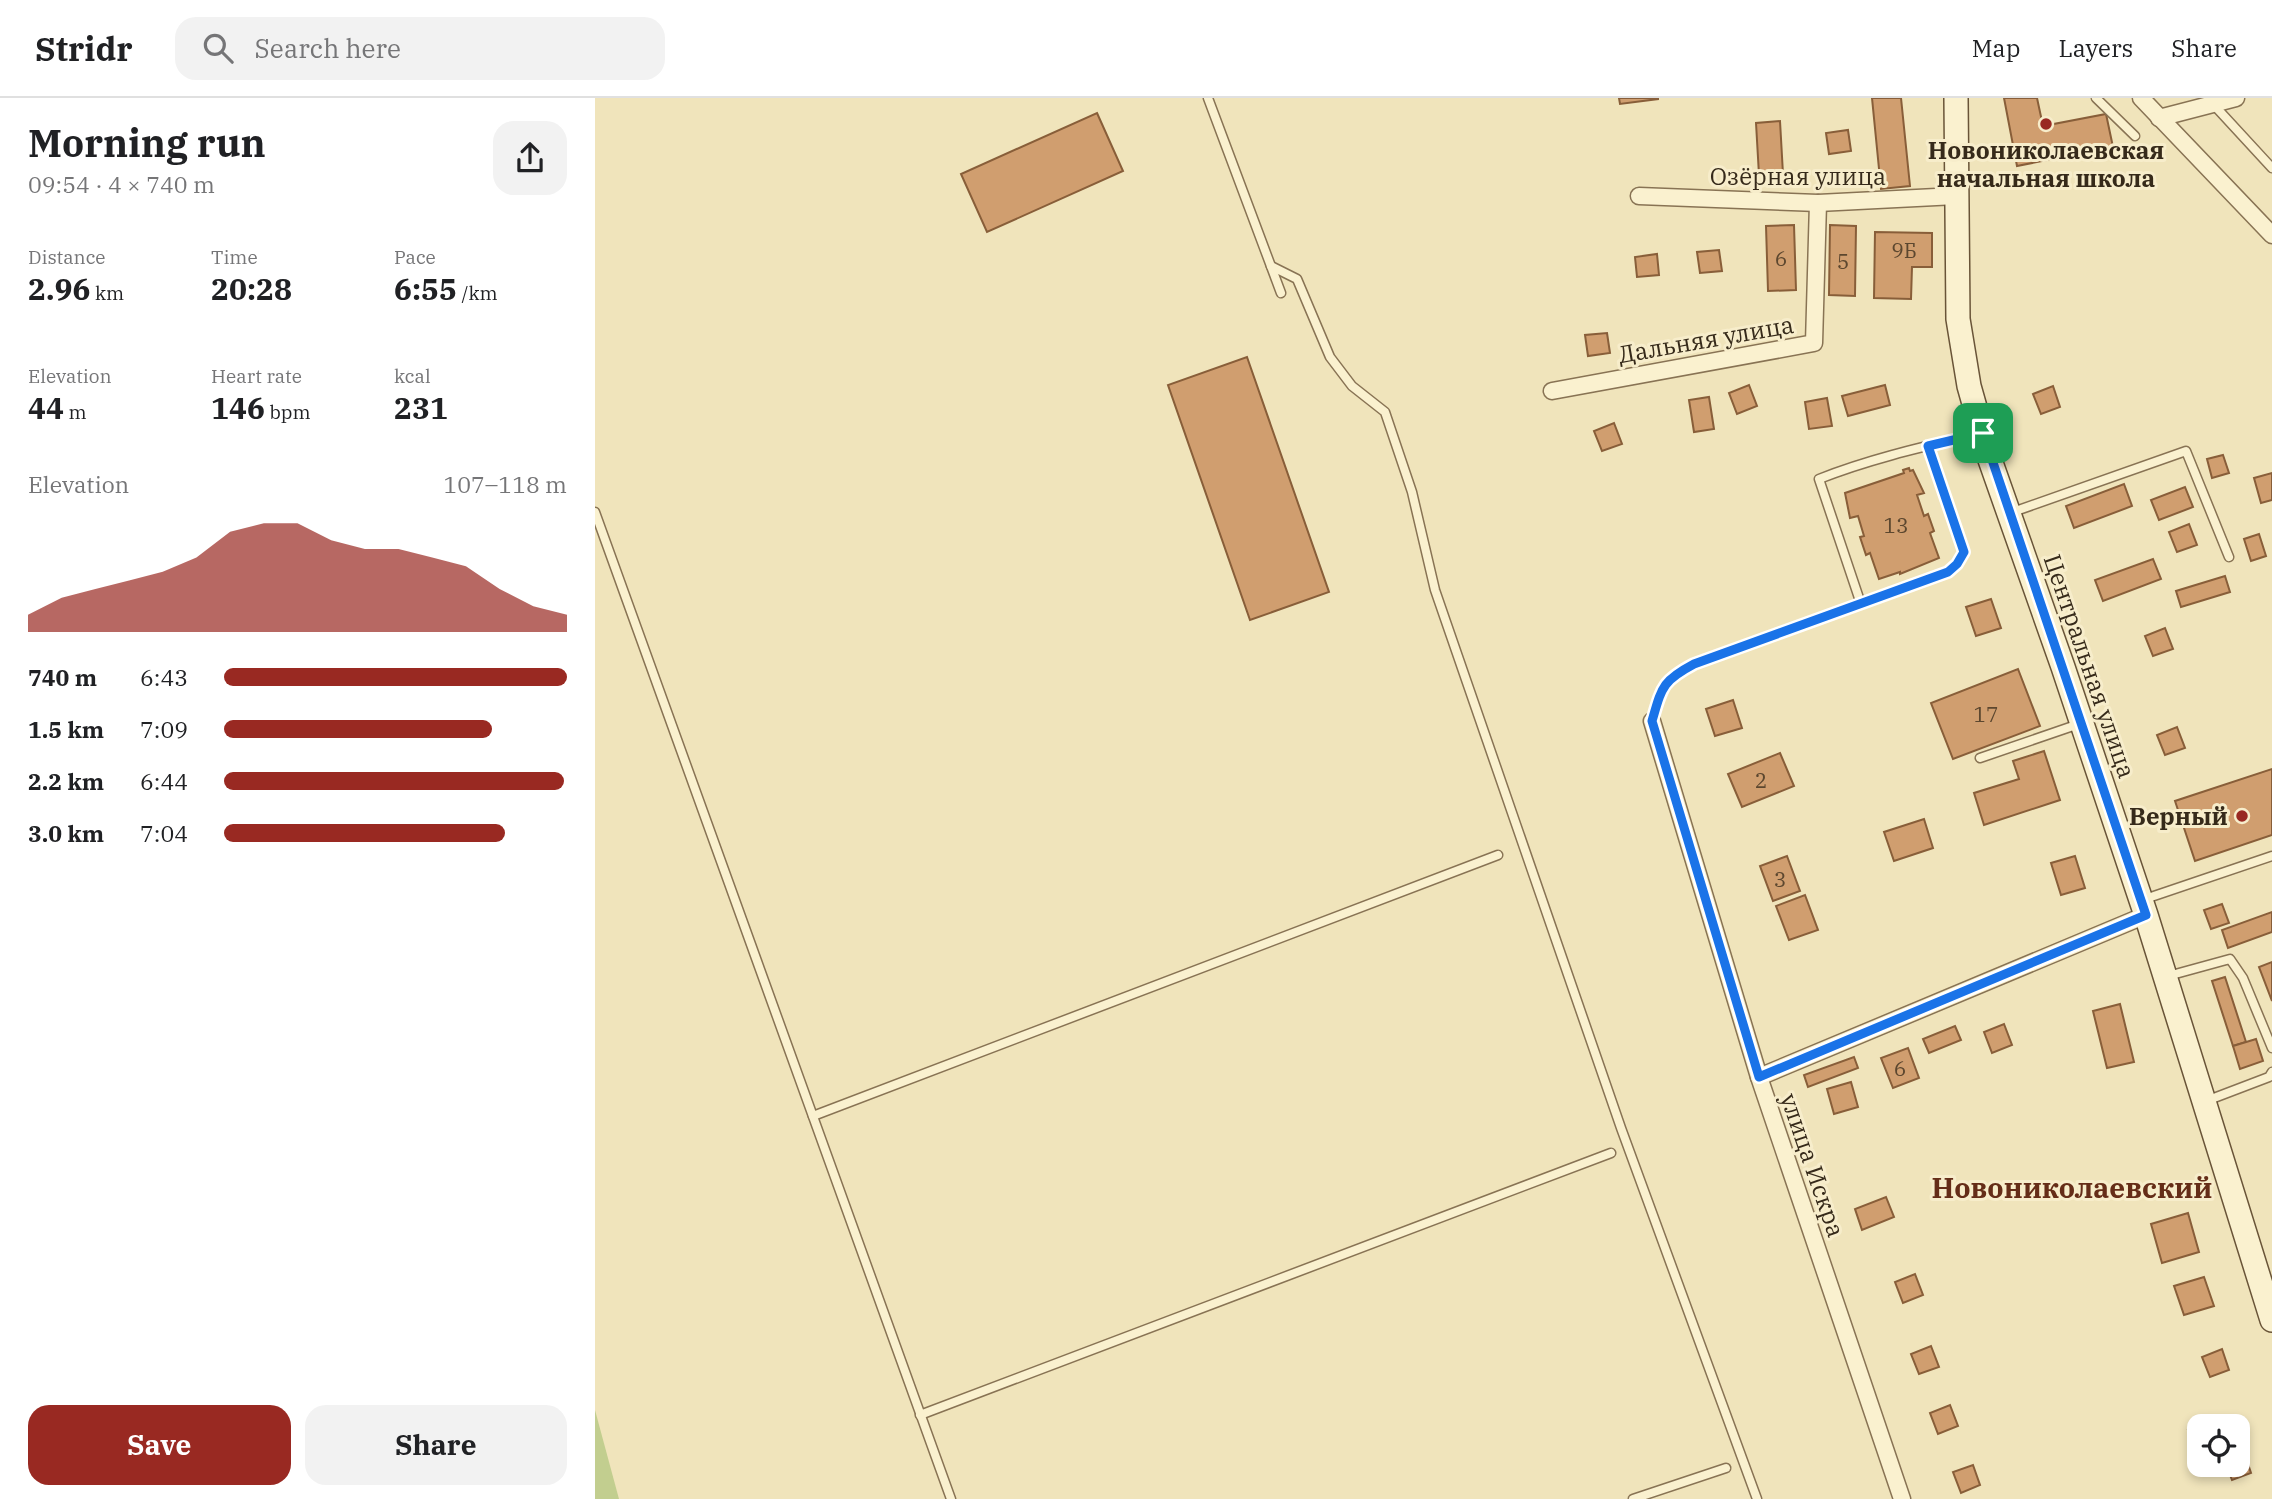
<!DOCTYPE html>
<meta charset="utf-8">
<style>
body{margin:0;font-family:"IBM Plex Serif",serif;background:#f2f2f2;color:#202124;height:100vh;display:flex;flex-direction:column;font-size:26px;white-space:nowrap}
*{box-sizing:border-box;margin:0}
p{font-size:23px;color:#757577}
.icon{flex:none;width:38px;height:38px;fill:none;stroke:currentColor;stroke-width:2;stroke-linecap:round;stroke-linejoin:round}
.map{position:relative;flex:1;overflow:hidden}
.panel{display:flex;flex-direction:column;background:#fff;width:595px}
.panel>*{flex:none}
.tools{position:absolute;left:1592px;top:1316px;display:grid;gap:14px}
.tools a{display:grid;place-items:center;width:63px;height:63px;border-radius:14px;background:#fff;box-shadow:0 4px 10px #0003;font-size:35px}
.pin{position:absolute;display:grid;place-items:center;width:60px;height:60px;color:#fff;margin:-30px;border-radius:14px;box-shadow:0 4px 10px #0006}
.round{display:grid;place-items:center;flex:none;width:74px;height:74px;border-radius:21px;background:#f2f2f2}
.summary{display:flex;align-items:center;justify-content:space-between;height:119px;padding:0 28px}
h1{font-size:38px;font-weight:800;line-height:52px}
.figures{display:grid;grid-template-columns:repeat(3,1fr);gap:10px;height:119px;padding:7px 28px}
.figures div{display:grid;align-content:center}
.figures b{font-size:30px;font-weight:800}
.figures small{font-size:19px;font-weight:400}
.figures p{font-size:19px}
.chart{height:196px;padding:14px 28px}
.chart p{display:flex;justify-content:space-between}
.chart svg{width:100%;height:126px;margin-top:7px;fill:#992922;opacity:.7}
.primary-button{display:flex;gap:14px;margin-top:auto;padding:14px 28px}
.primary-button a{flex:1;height:80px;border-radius:21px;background:#992922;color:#fff;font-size:28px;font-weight:800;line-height:80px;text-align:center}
.primary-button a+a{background:#f2f2f2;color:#202124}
ul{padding:0 28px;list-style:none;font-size:23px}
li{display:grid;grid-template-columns:112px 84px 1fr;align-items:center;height:52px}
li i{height:18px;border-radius:9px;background:#992922}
header{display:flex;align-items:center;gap:42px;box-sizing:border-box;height:98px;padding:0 35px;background:#fff;border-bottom:2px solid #e0e0e0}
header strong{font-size:33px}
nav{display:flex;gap:38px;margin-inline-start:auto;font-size:24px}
.search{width:490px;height:63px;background:#f2f2f2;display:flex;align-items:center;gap:18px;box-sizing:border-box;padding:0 24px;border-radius:21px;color:#757577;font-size:26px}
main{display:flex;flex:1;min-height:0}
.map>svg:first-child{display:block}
.green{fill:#c2ce8f}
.building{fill:#d09e6f;stroke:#885e39;stroke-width:2}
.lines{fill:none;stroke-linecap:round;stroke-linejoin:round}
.lane-casing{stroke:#887354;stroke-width:11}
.street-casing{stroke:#887354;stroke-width:19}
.secondary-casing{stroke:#695438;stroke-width:26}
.lane{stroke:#faf1cf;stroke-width:8}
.street{stroke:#faf1cf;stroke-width:16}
.secondary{stroke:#faf1cf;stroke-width:23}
.route-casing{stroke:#fff;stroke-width:14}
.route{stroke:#1a73e8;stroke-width:9}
.poi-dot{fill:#992922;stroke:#f7edcb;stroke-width:2.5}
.labels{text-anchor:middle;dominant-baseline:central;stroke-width:6;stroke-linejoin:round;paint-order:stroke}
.number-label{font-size:21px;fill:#5c472f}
.poi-label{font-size:24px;font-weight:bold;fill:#362a1a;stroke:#f7edcb}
.street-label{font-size:24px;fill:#362a1a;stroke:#f7edcb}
.quarter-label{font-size:28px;font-weight:bold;fill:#652d18;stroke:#f7edcb}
</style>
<header>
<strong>Stridr</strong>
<div class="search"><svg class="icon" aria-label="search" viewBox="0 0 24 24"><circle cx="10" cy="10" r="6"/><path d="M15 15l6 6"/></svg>Search here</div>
<nav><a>Map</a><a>Layers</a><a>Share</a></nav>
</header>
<main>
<section class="panel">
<div class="summary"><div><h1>Morning run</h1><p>09:54 · 4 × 740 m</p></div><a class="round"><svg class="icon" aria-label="share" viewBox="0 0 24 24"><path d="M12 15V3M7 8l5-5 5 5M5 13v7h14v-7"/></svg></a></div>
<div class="figures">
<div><p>Distance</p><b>2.96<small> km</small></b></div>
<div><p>Time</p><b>20:28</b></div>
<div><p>Pace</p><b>6:55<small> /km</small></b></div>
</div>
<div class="figures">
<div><p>Elevation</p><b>44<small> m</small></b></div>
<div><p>Heart rate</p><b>146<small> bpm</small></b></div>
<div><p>kcal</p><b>231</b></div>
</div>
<div class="chart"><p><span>Elevation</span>107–118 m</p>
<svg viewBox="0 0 160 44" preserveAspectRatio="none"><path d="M0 44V38L10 32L20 29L30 26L40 23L50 18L60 9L70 6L80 6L90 12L100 15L110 15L120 18L130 21L140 29L150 35L160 38V44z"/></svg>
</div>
<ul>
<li><b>740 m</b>6:43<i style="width:100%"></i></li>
<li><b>1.5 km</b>7:09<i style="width:78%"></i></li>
<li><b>2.2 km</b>6:44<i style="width:99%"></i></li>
<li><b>3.0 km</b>7:04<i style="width:82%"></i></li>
</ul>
<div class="primary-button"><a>Save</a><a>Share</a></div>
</section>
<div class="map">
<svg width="1677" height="1401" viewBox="0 0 1677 1401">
<rect width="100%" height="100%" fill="#f0e4bb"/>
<polygon class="green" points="0,1312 24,1401 0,1401"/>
<g class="building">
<polygon points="1024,0 1063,0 1063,1 1025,6"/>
<polygon points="1277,0 1306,0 1315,88 1286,91"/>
<polygon points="1409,0 1442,0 1448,28 1511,16 1518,49 1422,68"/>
<polygon points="502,15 528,73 392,134 366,76"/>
<polygon points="1185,23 1188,76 1164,77 1161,25"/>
<polygon points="1253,32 1256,53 1234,56 1231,35"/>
<polygon points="1199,127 1201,192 1173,193 1171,128"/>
<polygon points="1235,127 1261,128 1260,198 1234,197"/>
<polygon points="1280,134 1337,135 1337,169 1317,169 1316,201 1279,200"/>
<polygon points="1124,152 1127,173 1105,175 1102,154"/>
<polygon points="1062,156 1064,177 1042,179 1040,159"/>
<polygon points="1012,235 1015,255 993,258 990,237"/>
<polygon points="652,259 734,494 655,522 573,287"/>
<polygon points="1154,287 1162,308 1142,316 1134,295"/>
<polygon points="1290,287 1295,307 1253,318 1247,298"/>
<polygon points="1458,288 1465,309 1446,316 1438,296"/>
<polygon points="1114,299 1119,331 1099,334 1094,302"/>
<polygon points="1232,300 1237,328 1214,331 1210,304"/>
<polygon points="1019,325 1027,346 1007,353 999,333"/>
<polygon points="1628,357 1634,375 1617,380 1612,361"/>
<polygon points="1314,370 1315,373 1318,372 1329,395 1322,397 1329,418 1333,416 1339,433 1335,435 1344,460 1305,476 1305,474 1284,481 1275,455 1271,457 1265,439 1269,438 1263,418 1255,420 1250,395 1309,375 1308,372"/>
<polygon points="1677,375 1677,402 1666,405 1659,380"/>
<polygon points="1529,386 1537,408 1479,430 1471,408"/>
<polygon points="1590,389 1598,409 1564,422 1556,402"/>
<polygon points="1594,426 1602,447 1582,454 1574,434"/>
<polygon points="1664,436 1671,458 1656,463 1649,441"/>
<polygon points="1558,461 1566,481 1508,503 1500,482"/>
<polygon points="1630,478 1635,494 1586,509 1581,493"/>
<polygon points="1396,501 1406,530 1381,538 1371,509"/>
<polygon points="1570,530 1578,551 1558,558 1550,538"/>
<polygon points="1423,571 1445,628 1358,661 1336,605"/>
<polygon points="1138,602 1147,630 1120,638 1111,611"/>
<polygon points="1582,629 1590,650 1570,657 1562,637"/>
<polygon points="1449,653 1465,702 1389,727 1379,695 1424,681 1418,663"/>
<polygon points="1185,655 1199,688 1147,709 1133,676"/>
<polygon points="1677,671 1677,737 1600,763 1580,703"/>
<polygon points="1329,721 1338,750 1299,763 1289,734"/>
<polygon points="1192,758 1205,793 1178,803 1165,768"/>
<polygon points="1480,758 1490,790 1466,797 1456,765"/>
<polygon points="1210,797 1223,832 1194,842 1181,808"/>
<polygon points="1627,806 1634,825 1616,831 1609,812"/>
<polygon points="1677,814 1677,834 1633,850 1627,832"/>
<polygon points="1677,864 1677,903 1664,869"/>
<polygon points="1630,879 1651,944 1638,948 1617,883"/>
<polygon points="1525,906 1539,964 1512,970 1498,913"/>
<polygon points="1409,926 1417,947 1397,955 1389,934"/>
<polygon points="1360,928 1366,942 1334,955 1328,941"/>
<polygon points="1661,941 1668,963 1645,971 1638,948"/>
<polygon points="1313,950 1324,980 1298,990 1286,960"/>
<polygon points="1259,959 1263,970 1213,989 1209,977"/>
<polygon points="1256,984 1263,1009 1239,1016 1232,991"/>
<polygon points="1291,1099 1299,1119 1267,1132 1260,1111"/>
<polygon points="1593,1115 1604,1154 1567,1165 1556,1126"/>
<polygon points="1320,1176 1328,1197 1308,1205 1300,1184"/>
<polygon points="1609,1179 1619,1208 1589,1217 1579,1188"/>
<polygon points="1336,1248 1344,1269 1324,1276 1316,1256"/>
<polygon points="1627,1251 1634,1272 1615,1279 1607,1259"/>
<polygon points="1355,1307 1363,1328 1343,1336 1335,1315"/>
<polygon points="1618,1322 1621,1328 1605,1328 1603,1358 1593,1332"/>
<polygon points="1649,1354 1656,1375 1637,1382 1631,1367 1643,1367 1643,1356"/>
<polygon points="1378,1367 1385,1387 1366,1395 1358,1374"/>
</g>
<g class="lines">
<g class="lane-casing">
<g id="lane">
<polyline points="613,0 686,195"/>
<polyline points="1501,0 1540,38"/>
<polyline points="1618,6 1677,70"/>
<polyline points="676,168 702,181 735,259 757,288 790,314 817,394 840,492 1026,1030 1162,1401"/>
<path d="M 1333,348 L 1369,454 L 1362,466 L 1353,474 L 1266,506 L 1224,381 C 1277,360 1332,348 1387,335"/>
<polyline points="0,414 356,1401"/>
<polyline points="1415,415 1591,353 1634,459"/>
<path d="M 1057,623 C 1067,589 1067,583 1099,566 L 1266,506"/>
<polyline points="1385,660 1484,626"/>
<polyline points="1547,802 1677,758"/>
<polyline points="1573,878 1635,861 1648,880 1677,950"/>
<polyline points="1611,1003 1674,979 1677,974"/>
<polyline points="218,1018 903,757"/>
<polyline points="325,1317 1016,1055"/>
<polyline points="1038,1401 1131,1370"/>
</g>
</g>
<g class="street-casing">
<g id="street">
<polyline points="1546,0 1677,137"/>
<polyline points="1564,20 1641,0"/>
<polyline points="1044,98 1223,105 1361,98"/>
<polyline points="957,293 1219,245 1223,105"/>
<polyline points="1057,623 1164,979 1307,1401"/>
<polyline points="1164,979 1551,817"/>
</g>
</g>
<g class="secondary-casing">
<polyline id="secondary" points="1361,0 1363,221 1374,288 1394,359 1468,569 1551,817 1677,1222"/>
</g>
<use href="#lane" class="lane"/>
<use href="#street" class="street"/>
<use href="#secondary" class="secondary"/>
</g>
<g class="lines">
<g class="route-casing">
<path id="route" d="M 1388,335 L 1551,817 L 1164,979 L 1057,623 C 1067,589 1067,583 1099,566 L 1353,474 L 1362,466 L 1369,454 L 1333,348 Z"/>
</g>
<use href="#route" class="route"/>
</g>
<g class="poi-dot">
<circle cx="1451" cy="26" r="7"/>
<circle cx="1647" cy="718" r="7"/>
</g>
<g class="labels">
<g class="number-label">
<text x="1309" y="152">9Б</text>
<text x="1186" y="160">6</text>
<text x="1248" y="163">5</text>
<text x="1301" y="427">13</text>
<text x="1391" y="616">17</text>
<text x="1166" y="682">2</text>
<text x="1185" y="781">3</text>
<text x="1305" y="970">6</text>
</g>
<g class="poi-label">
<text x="1451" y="52">Новониколаевская<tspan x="1451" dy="28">начальная школа</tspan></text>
<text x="1633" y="718" text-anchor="end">Верный</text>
</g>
<g class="street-label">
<text x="1203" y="78">Озёрная улица</text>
<text transform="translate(1111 241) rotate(-10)">Дальняя улица</text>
<text transform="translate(1495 568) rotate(71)">Центральная улица</text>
<text transform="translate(1218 1067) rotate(71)">улица Искра</text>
</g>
<g class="quarter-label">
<text x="1477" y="1089">Новониколаевский</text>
</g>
</g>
</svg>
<div class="tools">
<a><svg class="icon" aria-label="locate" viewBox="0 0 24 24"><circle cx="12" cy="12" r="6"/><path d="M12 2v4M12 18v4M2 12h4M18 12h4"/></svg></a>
</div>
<div class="pin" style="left:1388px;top:335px;background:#1e9e55"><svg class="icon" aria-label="arrive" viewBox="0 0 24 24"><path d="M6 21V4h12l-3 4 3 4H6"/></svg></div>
</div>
</main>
